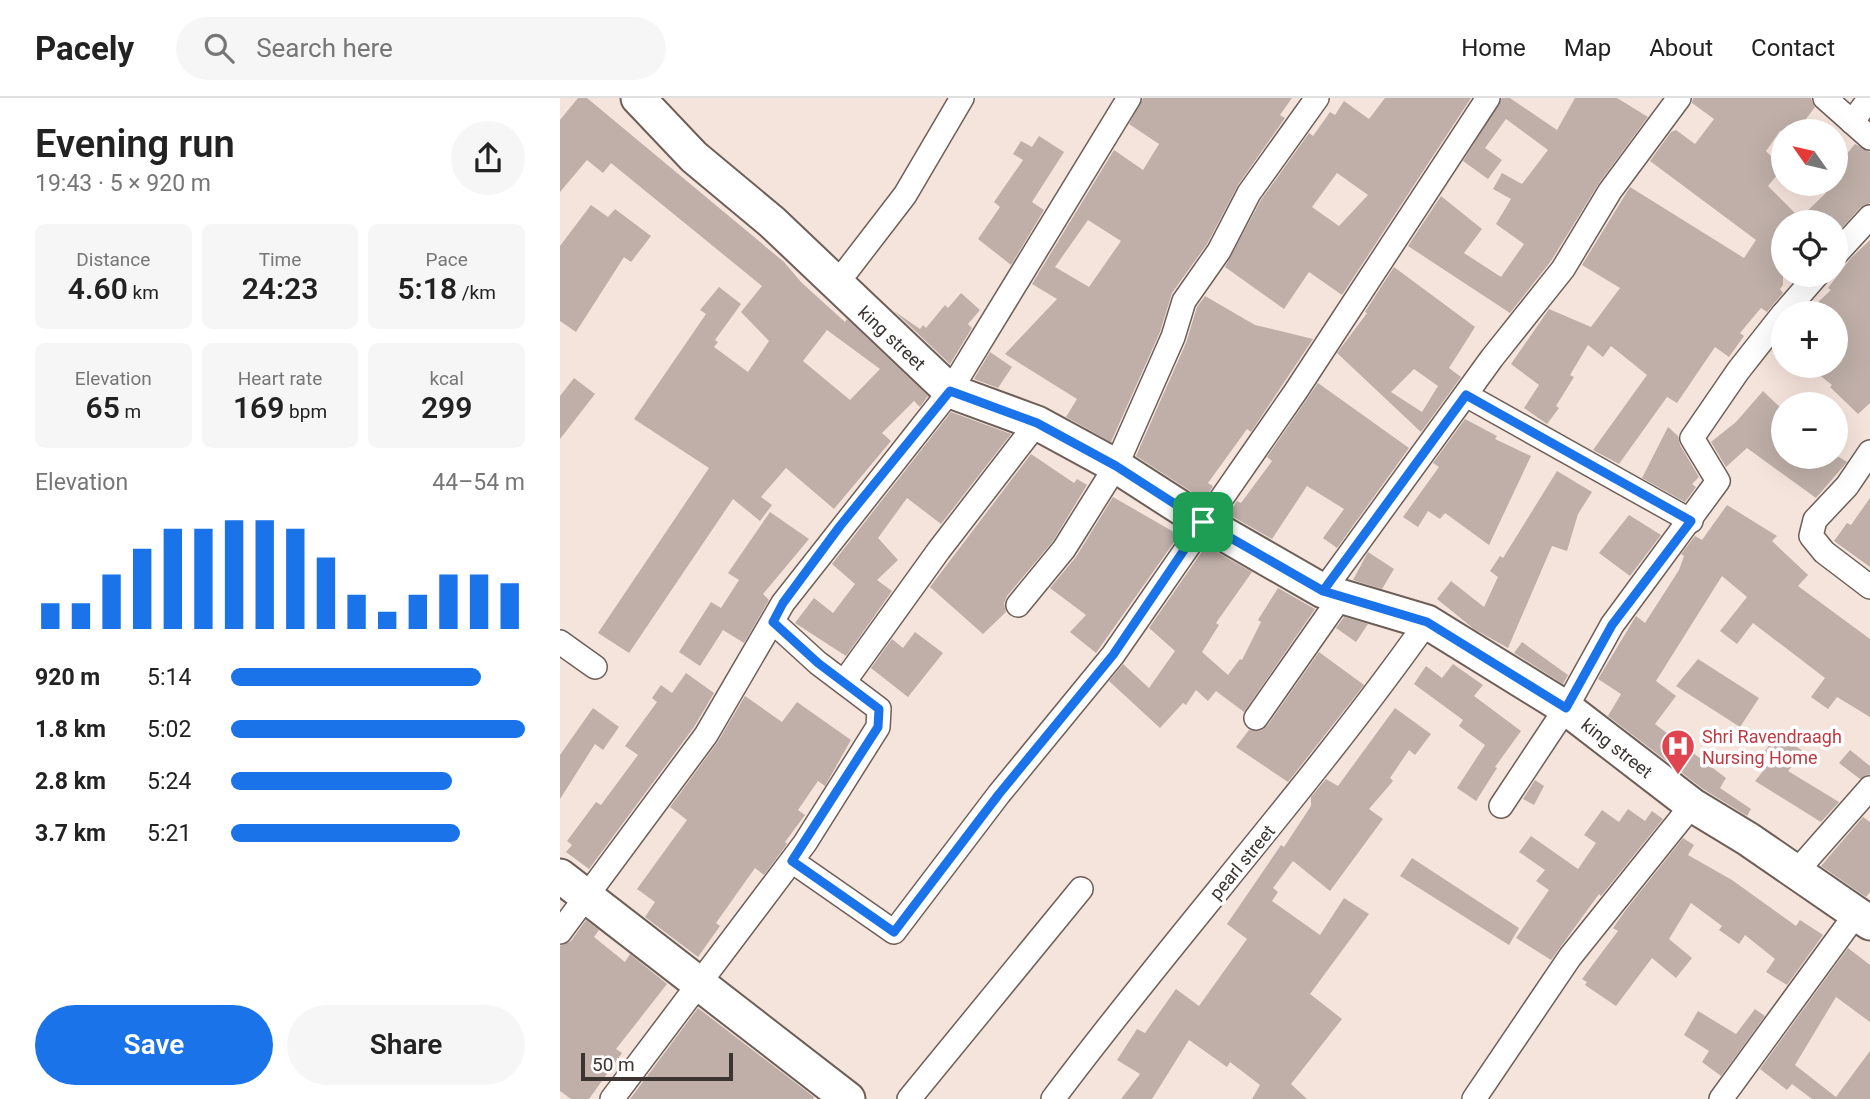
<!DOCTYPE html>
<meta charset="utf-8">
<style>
body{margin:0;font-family:Roboto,sans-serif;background:#f6f6f6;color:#222;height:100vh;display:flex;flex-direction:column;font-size:26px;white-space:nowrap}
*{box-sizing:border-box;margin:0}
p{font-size:23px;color:#767676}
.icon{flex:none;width:38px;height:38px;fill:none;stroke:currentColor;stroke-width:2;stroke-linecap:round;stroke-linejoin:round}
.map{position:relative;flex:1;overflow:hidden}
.sheet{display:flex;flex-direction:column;background:#fff;width:560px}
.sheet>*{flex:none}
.needle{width:46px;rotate:304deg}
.controls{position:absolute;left:1211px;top:21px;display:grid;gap:14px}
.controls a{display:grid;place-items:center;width:77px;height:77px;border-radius:50%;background:#fff;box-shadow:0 7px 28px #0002;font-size:35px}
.scale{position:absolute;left:21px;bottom:18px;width:152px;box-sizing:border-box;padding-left:7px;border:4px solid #3b3431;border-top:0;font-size:19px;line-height:24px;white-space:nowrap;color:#3b3431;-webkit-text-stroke:5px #fff;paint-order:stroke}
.pin{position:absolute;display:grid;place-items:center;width:60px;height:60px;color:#fff;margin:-30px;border-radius:14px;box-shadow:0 4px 10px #0006}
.round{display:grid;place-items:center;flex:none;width:74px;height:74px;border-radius:37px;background:#f6f6f6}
.overview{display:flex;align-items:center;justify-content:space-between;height:119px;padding:0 35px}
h1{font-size:38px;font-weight:600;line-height:52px}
.metrics{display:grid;grid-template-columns:repeat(3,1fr);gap:10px;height:119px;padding:7px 35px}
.metrics div{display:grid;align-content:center;border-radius:10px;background:#f6f6f6;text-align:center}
.metrics b{font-size:30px;font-weight:600}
.metrics small{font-size:19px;font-weight:400}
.metrics p{font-size:19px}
.chart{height:196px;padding:14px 35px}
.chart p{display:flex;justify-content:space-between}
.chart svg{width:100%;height:126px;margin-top:7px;stroke:#1a73e8;stroke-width:6}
.cta{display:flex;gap:14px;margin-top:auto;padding:14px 35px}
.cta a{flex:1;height:80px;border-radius:42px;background:#1a73e8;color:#fff;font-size:28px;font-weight:600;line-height:80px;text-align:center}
.cta a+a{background:#f6f6f6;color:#222}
ul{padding:0 35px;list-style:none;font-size:23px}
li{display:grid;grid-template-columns:112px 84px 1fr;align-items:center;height:52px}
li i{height:18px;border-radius:9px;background:#1a73e8}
header{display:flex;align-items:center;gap:42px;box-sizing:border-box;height:98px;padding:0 35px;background:#fff;border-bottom:2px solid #e0e0e0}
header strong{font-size:33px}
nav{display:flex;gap:38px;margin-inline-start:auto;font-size:24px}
.search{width:490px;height:63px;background:#f6f6f6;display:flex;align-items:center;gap:18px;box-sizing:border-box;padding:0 24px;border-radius:38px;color:#767676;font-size:26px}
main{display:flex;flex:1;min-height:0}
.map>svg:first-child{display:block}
.building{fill:#bfafa8;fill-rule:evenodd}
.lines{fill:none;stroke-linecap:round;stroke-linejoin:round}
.street-casing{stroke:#6d5f58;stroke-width:26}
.secondary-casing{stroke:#6d5f58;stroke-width:37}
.street{stroke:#fff;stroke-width:23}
.secondary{stroke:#fff;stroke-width:33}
.route-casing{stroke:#fff;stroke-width:14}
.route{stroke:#1a73e8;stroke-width:9}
.labels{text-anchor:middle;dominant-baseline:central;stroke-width:7;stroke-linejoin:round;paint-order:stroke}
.street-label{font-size:18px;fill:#3b3431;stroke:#fff}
.health-label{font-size:18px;fill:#be3a42;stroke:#fff;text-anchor:start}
</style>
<header>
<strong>Pacely</strong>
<div class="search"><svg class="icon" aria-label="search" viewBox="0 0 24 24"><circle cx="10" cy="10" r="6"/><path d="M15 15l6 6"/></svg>Search here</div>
<nav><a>Home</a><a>Map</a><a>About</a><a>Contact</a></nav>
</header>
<main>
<section class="sheet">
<div class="overview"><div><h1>Evening run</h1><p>19:43 · 5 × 920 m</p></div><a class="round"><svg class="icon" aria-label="share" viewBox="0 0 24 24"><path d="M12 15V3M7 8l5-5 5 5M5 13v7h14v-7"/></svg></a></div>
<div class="metrics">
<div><p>Distance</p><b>4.60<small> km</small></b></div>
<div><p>Time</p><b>24:23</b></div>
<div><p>Pace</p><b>5:18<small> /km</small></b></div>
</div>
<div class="metrics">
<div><p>Elevation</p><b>65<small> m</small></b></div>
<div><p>Heart rate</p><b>169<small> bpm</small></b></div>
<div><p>kcal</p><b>299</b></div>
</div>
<div class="chart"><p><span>Elevation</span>44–54 m</p>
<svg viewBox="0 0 160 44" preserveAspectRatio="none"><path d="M5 44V35M15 44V35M25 44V25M35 44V16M45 44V9M55 44V9M65 44V6M75 44V6M85 44V9M95 44V19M105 44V32M115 44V38M125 44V32M135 44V25M145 44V25M155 44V28"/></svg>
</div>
<ul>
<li><b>920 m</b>5:14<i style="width:85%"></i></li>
<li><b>1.8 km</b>5:02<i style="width:100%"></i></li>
<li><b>2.8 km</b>5:24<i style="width:75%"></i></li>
<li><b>3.7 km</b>5:21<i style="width:78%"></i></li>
</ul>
<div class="cta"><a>Save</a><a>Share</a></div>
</section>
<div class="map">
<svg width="1310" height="1001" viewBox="0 0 1310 1001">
<rect width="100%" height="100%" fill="#f5e4dc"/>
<g class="building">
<path d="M 18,0 L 27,0 L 224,164 L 241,184 L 285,224 L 287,221 L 368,298 L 360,309 L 354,303 L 322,335 L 331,343 L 274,411 L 226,370 L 201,399 L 212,407 L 200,423 L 173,401 L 69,555 L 38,535 L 149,370 L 74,321 L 146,216 L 140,212 L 159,189 L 181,206 L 155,242 L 158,244 L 154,249 L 188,274 L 209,243 L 181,214 L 202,188 L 51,65 L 43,75 L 27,62 L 0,94 L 0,22 ZM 267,232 L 320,271 L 290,302 L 243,263 Z"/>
<path d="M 583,0 L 732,0 L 720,17 L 725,20 L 678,87 L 647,146 L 612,195 L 600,234 L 551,344 L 506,319 L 517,301 L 445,256 L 497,201 L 472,186 L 554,52 L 583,72 L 599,46 L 569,26 ZM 528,122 L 561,143 L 529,189 L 495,169 Z"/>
<path d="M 825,0 L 911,0 L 782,197 L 749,174 L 724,211 L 665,169 L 701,102 L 749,35 L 753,38 L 770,14 L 775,17 L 784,3 L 809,21 ZM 777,75 L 808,97 L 779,128 L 752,109 Z"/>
<polygon points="942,0 950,0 997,32 1015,0 1057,0 1088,19 1039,85 991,163 950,215 848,148 881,98 922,131 904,155 941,179 964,146 936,126 951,101 933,91 942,75 962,86 988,52 946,21 925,50 942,62 928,81 903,63"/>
<polygon points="1133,0 1251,0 1255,9 1237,33 1220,33 1206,53 1223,70 1208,88 1240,120 1266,95 1256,86 1276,86 1276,69 1295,46 1310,54 1310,105 1300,110 1276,136 1276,124 1223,124 1223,187 1220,191 1223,195 1207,214 1201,210 1180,235 1184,238 1169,259 1155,249 1117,305 1107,299 1059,366 1033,352 1087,277 1051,248 1043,259 1028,247 1010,277 1014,279 996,308 999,310 987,326 964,310 979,287 951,266 989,211 1031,229 1060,190 1022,167 1070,89 1184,160 1196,142 1090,63 1111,34 1116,32 1135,46 1154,21 1132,5"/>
<polygon points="479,38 504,54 472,104 484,112 451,167 418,141 440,109 434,104 463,62 453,56 461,43 472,49"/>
<polygon points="31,107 48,119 55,111 91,138 71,164 64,159 16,234 0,223 0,148"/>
<polygon points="1310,142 1310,305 1298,316 1270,289 1272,287 1248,268 1276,268 1276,215 1263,215 1255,207 1271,192 1268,190 1291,160"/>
<path d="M 834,169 L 915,229 L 889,270 L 901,279 L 861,334 L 777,255 L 807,215 L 805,214 ZM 854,271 L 878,288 L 862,314 L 831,294 Z"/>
<polygon points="401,195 420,212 408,226 412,230 390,266 334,213 360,231 363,227 366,230 385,207 388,210"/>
<polygon points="645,198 695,227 753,241 691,334 687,331 648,385 653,388 644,402 576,358 626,245 637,209"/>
<polygon points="430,254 452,269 438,290 414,281"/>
<polygon points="14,280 35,296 0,341 0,298"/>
<polygon points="758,285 849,350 777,450 763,440 784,411 747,388 712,441 668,416 677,403 681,405 712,363 707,359"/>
<polygon points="1203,293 1223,312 1223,359 1279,359 1287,364 1256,400 1187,350 1166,369 1151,344 1176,324"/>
<polygon points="391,314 451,336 381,426 347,400 318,440 338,462 317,482 332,493 286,558 235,525 254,500 273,515 295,486 272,466"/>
<polygon points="905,321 937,338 935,341 971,358 929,447 885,415 880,421 868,413 858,429 843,419 879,369 873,365"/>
<polygon points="1108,329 1118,338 1120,347 1139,379 1132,386 1136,389 1125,404 1082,380"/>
<polygon points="471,356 514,385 517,381 527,387 493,443 447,498 444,505 446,514 423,536 370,489"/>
<polygon points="997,373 1032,394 1018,416 1007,453 992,448 948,550 914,531 877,501 891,483 924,509 938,479 930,473 940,458 943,460"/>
<polygon points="553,399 619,437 536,555 510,534 526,517 490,490 516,459"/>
<polygon points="1310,400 1310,469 1274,443 1287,425 1291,427"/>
<polygon points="1167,407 1217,438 1212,443 1248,477 1238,488 1310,541 1310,619 1277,599 1268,611 1251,599 1265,580 1193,525 1177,546 1160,533 1187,499 1162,478 1096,583 1116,598 1095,626 1166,680 1160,690 1191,711 1187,718 1143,691 1048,618 1061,596 1038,581 1076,518 1085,525 1119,472 1124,458 1121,456 1135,438 1142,442"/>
<polygon points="210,414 249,441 203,496 209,502 184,545 163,532 140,568 119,554 151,504 161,510 179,482 168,475"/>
<polygon points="1069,417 1101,437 1070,478 1039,455"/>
<polygon points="646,448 692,474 656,525 659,527 642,554 668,577 680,561 682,562 701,524 698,522 718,490 755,511 684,614 656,593 648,603 636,592 626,607 623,605 600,630 549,583 563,566 589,590 615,553 589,530"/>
<polygon points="808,454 834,471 822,491 793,482"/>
<polygon points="784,519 808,526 796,544 776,530"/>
<polygon points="355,534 383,555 348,599 311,570 332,541 343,550"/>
<polygon points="962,544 1008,577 1003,586 954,555"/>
<polygon points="759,554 804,587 728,684 676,649 689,632 701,633 707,628"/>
<polygon points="1138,561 1199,600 1180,629 1116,588"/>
<polygon points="893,566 923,587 914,598 961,633 935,669 937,670 916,703 897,690 925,647 899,628 903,622 854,586 866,568 882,580"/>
<polygon points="126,575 154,595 134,629 29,771 6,754 12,747 7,743 36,704 41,707 78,657 65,648 97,604 92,600 101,587 112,595"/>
<polygon points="185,598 222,624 237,604 291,642 265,688 258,683 238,712 245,717 225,744 227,746 204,777 195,770 156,825 160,828 138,859 85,819 95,804 77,791 127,722 110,709 157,645"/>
<polygon points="33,610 59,629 43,652 35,646 0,701 0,657"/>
<polygon points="835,610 871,636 855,657 849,652 830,680 833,683 809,711 823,721 770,793 733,763 713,790 718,794 712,803 760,837 784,800 809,816 750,896 782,921 731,986 747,1001 692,1001 700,987 670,964 667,969 629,942 592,1001 561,1001 580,976 557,962 577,931 585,935 616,891 639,908 687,841 667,826 721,747 724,749 751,708 751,699 766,681 778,688"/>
<polygon points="1218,635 1244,654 1228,673 1279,704 1261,724 1195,683 1208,667 1200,660"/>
<polygon points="1290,652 1310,668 1310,676 1300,681 1279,665"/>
<polygon points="975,682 984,688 974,707 963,701"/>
<polygon points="1068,711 1085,723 1092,713 1103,721 1041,798 1039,796 991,862 956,840 989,792 976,783 985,772 959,754 971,738 1018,771 1036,745 1024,737 1042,712 1059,724"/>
<polygon points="1303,719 1310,724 1310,794 1306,799 1261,768"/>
<polygon points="1123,740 1134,747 1128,757 1172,782 1236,828 1240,822 1263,837 1227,887 1206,874 1215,861 1185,837 1179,846 1159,832 1162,828 1131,805 1109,841 1132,860 1116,880 1092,860 1056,908 1025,887 1027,884 1022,881 1058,833 1053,830 1065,813"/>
<polygon points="852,760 959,830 949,847 840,778"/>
<polygon points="26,822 39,832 34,839 65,864 70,856 107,886 56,951 62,955 29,1001 11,1001 0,993 0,848 11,843"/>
<polygon points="1288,850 1310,867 1310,924 1276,899 1235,967 1276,999 1310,953 1310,1001 1252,1001 1232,986 1227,992 1200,971"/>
<polygon points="138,910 254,999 253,1001 70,1001"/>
<polygon points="1195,911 1205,918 1161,978 1142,964 1149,953 1124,937 1138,913 1176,936"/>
</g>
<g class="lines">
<g class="street-casing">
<g id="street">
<polyline points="1265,0 1310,40"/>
<polyline points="1292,24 1310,0"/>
<polyline points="1276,156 1310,119"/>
<polyline points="275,188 345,97 402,0"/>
<polyline points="1224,215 1257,177"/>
<polyline points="906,297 1131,423"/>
<polyline points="1310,354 1287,388 1255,422 1251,438 1264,454 1310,489"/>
<polyline points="763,493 932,260 1003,171 1050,93 1119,0"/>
<polyline points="458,507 504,451 556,368 613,239 624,203 659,153 689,95 757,0"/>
<polyline points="0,544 35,569"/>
<polyline points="284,584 379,452 477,325"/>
<polyline points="696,620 780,500"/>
<polyline points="941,708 1006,610 1052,527 1158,383 1132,340 1178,273 1223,216"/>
<polyline points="232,763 334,834 439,696 553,557 736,293 928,0"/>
<polyline points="1236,774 1310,690"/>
<polyline points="0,834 146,637 223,505 390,293 569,0"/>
<polyline points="52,1001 245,745 318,629 319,611 258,565 213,524"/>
<polyline points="349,1001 521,791"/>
<path d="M 493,1001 C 614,839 750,689 867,524"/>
<polyline points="914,1001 1010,859 1132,707"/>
<polyline points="1161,1001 1296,816"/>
</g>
</g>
<g class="secondary-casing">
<g id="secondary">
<polyline points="78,0 134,59 212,124 390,293 477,325 556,368 643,424 763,493 867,524 1006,610 1132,707 1188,741 1310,825"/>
<polyline points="0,778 288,1001"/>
</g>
</g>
<use href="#street" class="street"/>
<use href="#secondary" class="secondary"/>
</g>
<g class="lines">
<g class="route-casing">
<polyline id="route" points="643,424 556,368 477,325 390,293 280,428 223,505 213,524 258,565 319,611 318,629 232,763 334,834 439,696 553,557 643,424 763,493 867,524 1006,610 1052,527 1131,423 906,297 763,493 643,424"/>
</g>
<use href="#route" class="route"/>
</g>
<defs>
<g id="hospital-pin" transform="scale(1.75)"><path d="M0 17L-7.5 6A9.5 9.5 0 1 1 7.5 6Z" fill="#e0444e" stroke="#fff"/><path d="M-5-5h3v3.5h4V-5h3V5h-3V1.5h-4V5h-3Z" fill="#fff"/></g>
</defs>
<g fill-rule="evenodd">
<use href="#hospital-pin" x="1118" y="648"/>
</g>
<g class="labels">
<g class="street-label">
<text transform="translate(332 240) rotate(43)">king street</text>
<text transform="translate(1057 650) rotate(38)">king street</text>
<text transform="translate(682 764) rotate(-50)">pearl street</text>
</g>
<g class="health-label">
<text x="1142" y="638">Shri Ravendraagh<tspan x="1142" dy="21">Nursing Home</tspan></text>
</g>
</g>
</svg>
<div class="controls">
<a><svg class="needle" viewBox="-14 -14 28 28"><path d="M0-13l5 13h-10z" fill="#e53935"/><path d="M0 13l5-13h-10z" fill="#767676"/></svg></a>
<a><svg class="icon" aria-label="locate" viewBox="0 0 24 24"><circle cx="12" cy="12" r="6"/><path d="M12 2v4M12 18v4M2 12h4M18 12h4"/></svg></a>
<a>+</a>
<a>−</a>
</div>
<div class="scale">50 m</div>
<div class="pin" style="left:643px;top:424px;background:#1e9e55"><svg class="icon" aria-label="arrive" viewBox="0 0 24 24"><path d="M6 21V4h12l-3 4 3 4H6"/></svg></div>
</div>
</main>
